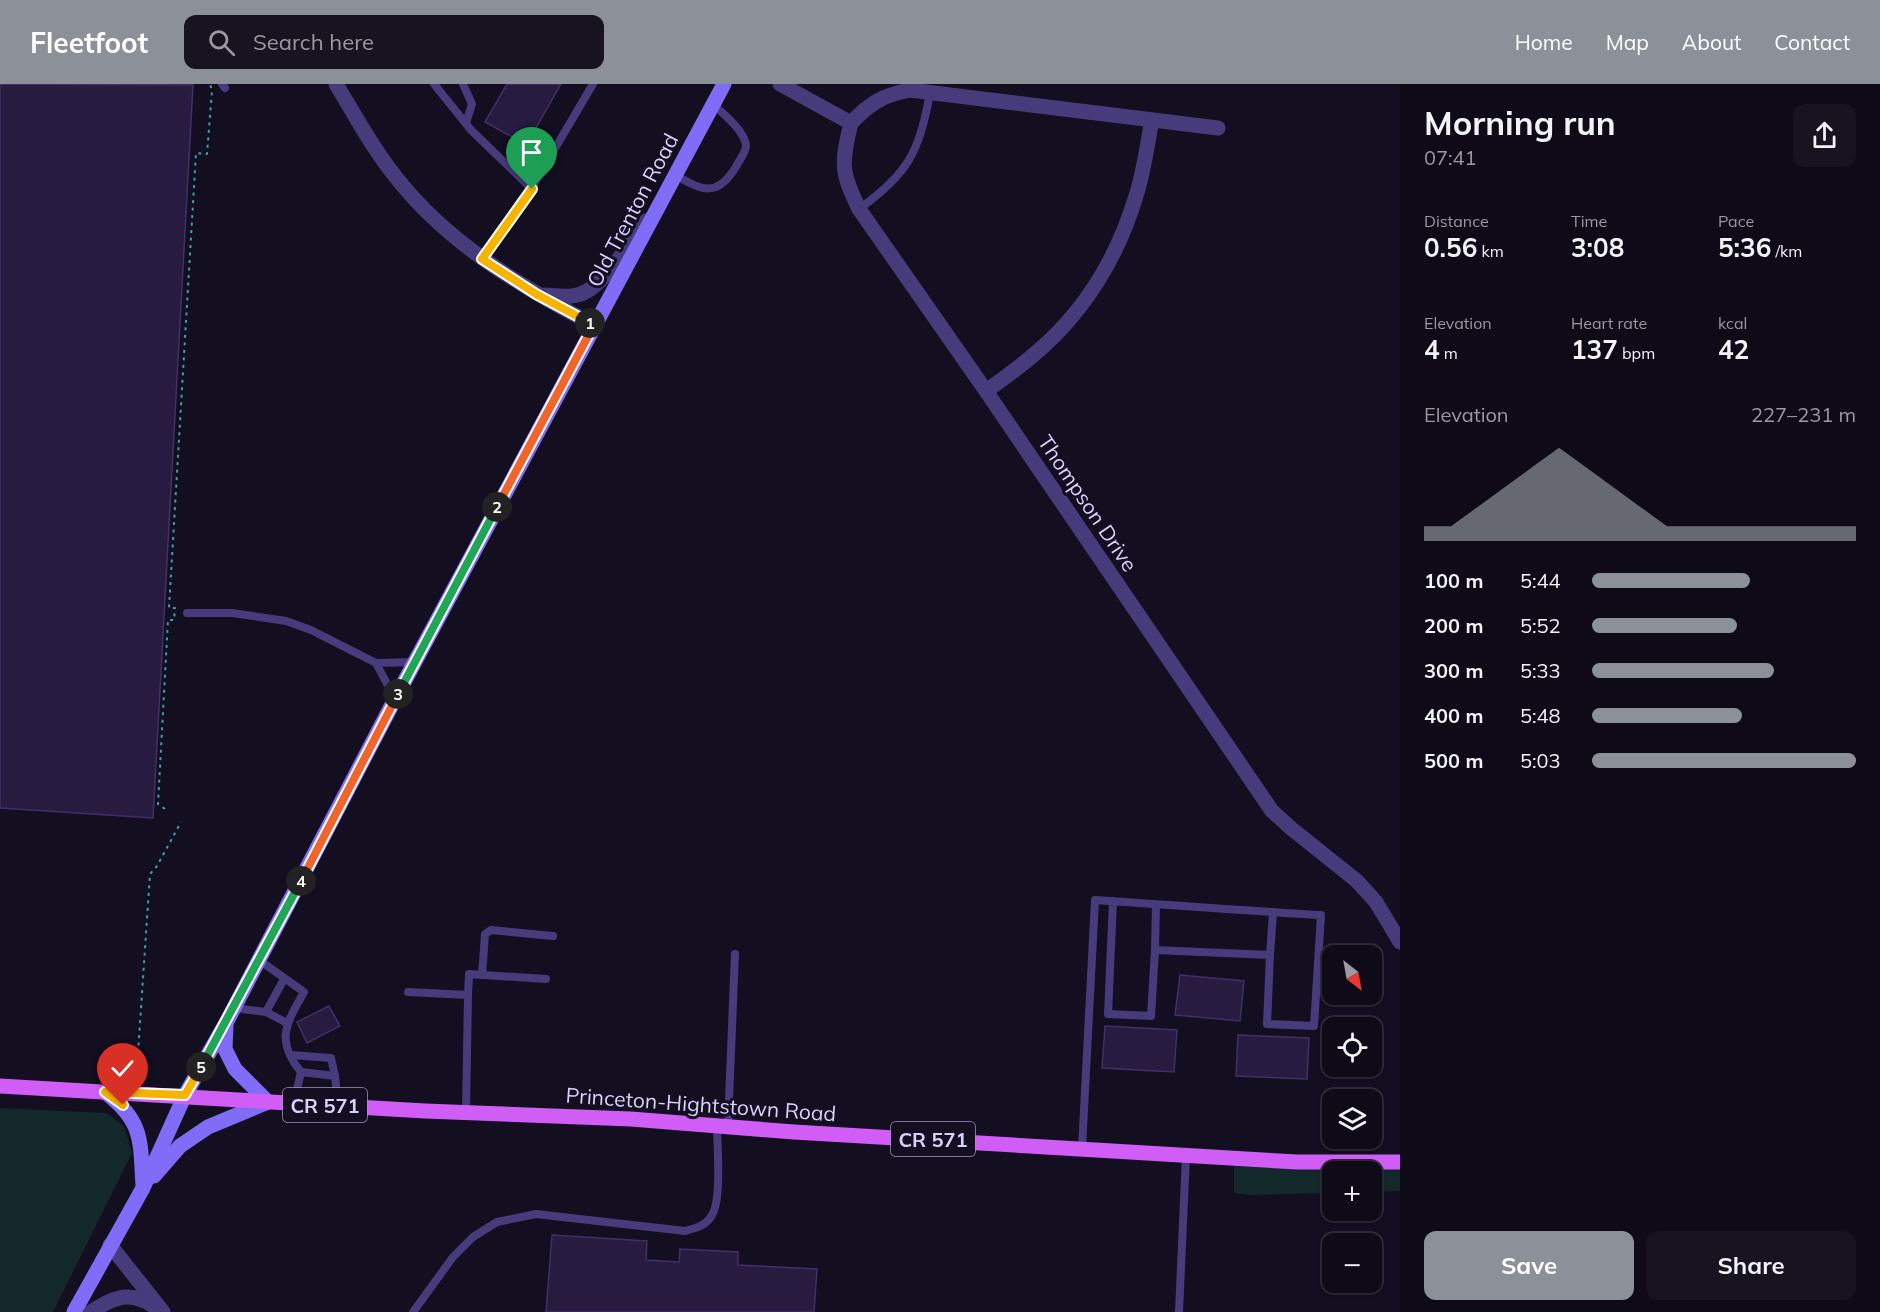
<!DOCTYPE html>
<meta charset="utf-8">
<style>
body{margin:0;font-family:Mulish,sans-serif;background:#171321;color:#f1f3f6;height:100vh;display:flex;flex-direction:column;font-size:22px;white-space:nowrap}
*{box-sizing:border-box;margin:0}
p{font-size:20px;color:#9b9aa2}
.icon{flex:none;width:33px;height:33px;fill:none;stroke:currentColor;stroke-width:2;stroke-linecap:round;stroke-linejoin:round}
.map{position:relative;flex:1;overflow:hidden}
.drawer{display:flex;flex-direction:column;background:#0e0a18;width:480px}
.drawer>*{flex:none}
.needle{width:39px;rotate:149deg}
.controls{position:absolute;left:1322px;top:861px;display:grid;gap:12px}
.controls a{display:grid;place-items:center;width:60px;height:60px;border-radius:12px;background:#0e0a18;box-shadow:0 2px 4px #0004,0 0 0 2px #2e2b37;font-size:30px}
.pin{position:absolute;display:grid;place-items:center;width:51px;height:51px;color:#fff;margin:-62px -26px;border-radius:50% 50% 50% 0;rotate:-45deg;box-shadow:0 0 6px #0007}
.pin .icon{rotate:45deg}
.km{position:absolute;width:30px;height:30px;margin:-15px;border-radius:50%;background:#222;color:#fff;font-size:16px;line-height:30px;text-align:center}
.round{display:grid;place-items:center;flex:none;width:63px;height:63px;border-radius:12px;background:#171321}
.headline{display:flex;align-items:center;justify-content:space-between;height:102px;padding:0 24px}
h1{font-size:33px;font-weight:700;line-height:45px}
.metrics{display:grid;grid-template-columns:repeat(3,1fr);gap:9px;height:102px;padding:6px 24px}
.metrics div{display:grid;align-content:center}
.metrics b{font-size:26px;font-weight:700}
.metrics small{font-size:16px;font-weight:400}
.metrics p{font-size:16px}
.chart{height:168px;padding:12px 24px}
.chart p{display:flex;justify-content:space-between}
.chart svg{width:100%;height:108px;margin-top:6px;fill:#8c9099;opacity:.7}
.action{display:flex;gap:12px;margin-top:auto;padding:12px 24px}
.action a{flex:1;height:69px;border-radius:12px;background:#8c9099;color:#fff;font-size:24px;font-weight:700;line-height:69px;text-align:center}
.action a+a{background:#171321;color:#f1f3f6}
ul{padding:0 24px;list-style:none;font-size:20px}
li{display:grid;grid-template-columns:96px 72px 1fr;align-items:center;height:45px}
li i{height:15px;border-radius:8px;background:#8c9099}
header{display:flex;align-items:center;gap:36px;box-sizing:border-box;height:84px;padding:0 30px;background:#8c9099;color:#fff}
header strong{font-size:28px}
nav{display:flex;gap:33px;margin-inline-start:auto;font-size:21px}
.search{width:420px;height:54px;background:#171321;display:flex;align-items:center;gap:15px;box-sizing:border-box;padding:0 21px;border-radius:12px;color:#9b9aa2;font-size:22px}
main{display:flex;flex:1;min-height:0}
.map>svg:first-child{display:block}
.green{fill:#12282a}
.building{fill:#271b40;stroke:#422f6a;stroke-width:1.5}
.lines{fill:none;stroke-linecap:round;stroke-linejoin:round}
.path{stroke:#35a4ab;stroke-width:2;stroke-dasharray:3 4.5;stroke-linecap:butt}
.service{stroke:#463c7c;stroke-width:8}
.minor{stroke:#463c7c;stroke-width:15}
.tertiary{stroke:#463c7c;stroke-width:15}
.secondary{stroke:#806cf7;stroke-width:15}
.primary{stroke:#cf5df6;stroke-width:15}
.split-1-casing{stroke:#fff;stroke-width:12}
.split-2-casing{stroke:#fff;stroke-width:12}
.split-3-casing{stroke:#fff;stroke-width:12}
.split-4-casing{stroke:#fff;stroke-width:12}
.split-5-casing{stroke:#fff;stroke-width:12}
.split-6-casing{stroke:#fff;stroke-width:12}
.split-1{stroke:#f5b400;stroke-width:8}
.split-2{stroke:#f0652b;stroke-width:8}
.split-3{stroke:#22a559;stroke-width:8}
.split-4{stroke:#f0652b;stroke-width:8}
.split-5{stroke:#22a559;stroke-width:8}
.split-6{stroke:#f5b400;stroke-width:8}
.labels{text-anchor:middle;dominant-baseline:central;stroke-width:6;stroke-linejoin:round;paint-order:stroke}
.shield{fill:#130e20;stroke:#9e96ba;stroke-width:1.5}
.shield-label{font-size:20px;font-weight:bold;fill:#dad0fc}
.street-label{font-size:21px;fill:#dad0fc;stroke:#130e20}
</style>
<header>
<strong>Fleetfoot</strong>
<div class="search"><svg class="icon" aria-label="search" viewBox="0 0 24 24"><circle cx="10" cy="10" r="6"/><path d="M15 15l6 6"/></svg>Search here</div>
<nav><a>Home</a><a>Map</a><a>About</a><a>Contact</a></nav>
</header>
<main>
<div class="map">
<svg width="1400" height="1228" viewBox="0 0 1400 1228">
<rect width="100%" height="100%" fill="#130e20"/>
<g class="green">
<polygon points="0,1024 107,1029 124,1042 132,1069 53,1228 0,1228"/>
<polygon points="1234,1074 1400,1078 1400,1107 1371,1108 1371,1088 1332,1088 1332,1109 1252,1111 1234,1109"/>
</g>
<g class="building">
<polygon points="0,0 193,1 153,734 0,724"/>
<polygon points="507,0 561,0 532,51 534,52 524,69 508,60 512,53 485,38"/>
<polygon points="1180,891 1244,897 1240,937 1175,931"/>
<polygon points="329,922 340,942 307,959 297,938"/>
<polygon points="1105,942 1177,946 1174,988 1102,984"/>
<polygon points="1238,951 1309,954 1307,995 1236,992"/>
<polygon points="552,1151 647,1157 646,1176 679,1178 680,1165 738,1168 738,1181 817,1185 814,1228 546,1228"/>
</g>
<g class="lines">
<g class="path">
<polyline points="165,725 158,720 168,536 174,536 175,524 169,524 196,69 207,70 212,7 210,0"/>
<polyline points="137,984 150,790 157,782 181,738"/>
</g>
<g class="service">
<polyline points="222,0 225,4"/>
<polyline points="434,0 471,46 532,105"/>
<polyline points="463,0 472,20 466,39"/>
<path d="M 675,91 C 703,107 718,114 737,81 C 740,75 747,67 746,60 C 742,44 724,31 713,20"/>
<path d="M 859,125 C 909,89 919,68 930,9"/>
<polyline points="482,175 524,117 593,0"/>
<polyline points="187,529 232,529 286,537 311,546 376,579 415,578"/>
<polyline points="376,579 395,615"/>
<polyline points="1155,866 1156,820"/>
<polyline points="1270,871 1273,828"/>
<path d="M 259,876 L 304,908 C 286,940 275,956 301,988 L 335,992 L 338,1022"/>
<polyline points="482,891 485,850 491,846 553,852"/>
<polyline points="408,908 468,911 466,1029"/>
<polyline points="468,911 469,890 546,895"/>
<polyline points="234,924 266,928 284,895"/>
<polyline points="266,928 287,939"/>
<polyline points="291,971 331,974 335,992"/>
<polyline points="294,1019 301,988"/>
<polyline points="728,1041 735,870"/>
<path d="M 1082,1064 L 1095,816 C 1170,821 1246,827 1321,831 L 1314,942 L 1267,940 L 1270,871 L 1155,866 L 1151,932 L 1108,930 L 1113,817"/>
<path d="M 413,1228 L 453,1173 L 473,1153 L 497,1138 L 536,1130 L 685,1147 C 696,1144 706,1142 712,1131 C 722,1115 717,1061 717,1041"/>
<polyline points="1179,1228 1186,1071"/>
</g>
<g class="minor">
<path d="M 780,0 L 851,39 C 841,80 841,88 859,125 L 986,307 L 1272,727 L 1292,745 L 1357,797 L 1376,818 L 1400,858"/>
<path d="M 851,39 C 870,19 883,11 910,6 L 1218,44"/>
<path d="M 986,307 C 1003,295 1021,282 1037,268 C 1085,227 1118,172 1136,112 C 1144,88 1147,61 1152,36"/>
</g>
<g class="tertiary">
<path d="M 336,0 C 355,31 372,64 395,92 C 447,159 520,202 594,241"/>
<path d="M 545,211 C 559,212 574,215 587,207 C 606,197 632,156 646,137"/>
<polyline points="110,1161 163,1228"/>
<path d="M 91,1228 C 115,1212 132,1206 156,1224"/>
</g>
<g class="secondary">
<path d="M 105,1008 C 144,1038 140,1057 143,1101"/>
<polyline points="154,1092 180,1062 208,1043 268,1018 235,985 225,965 226,942"/>
<polyline points="74,1228 143,1104 185,1011 226,939 395,615 724,0"/>
</g>
<polyline class="primary" points="0,1002 425,1027 631,1035 794,1048 1297,1078 1400,1078"/>
</g>
<g class="lines">
<g class="split-1-casing">
<polyline id="split-1" points="532,105 482,175 536,210 590,239"/>
</g>
<g class="split-2-casing">
<polyline id="split-2" points="497,423 594,241 590,239"/>
</g>
<g class="split-3-casing">
<polyline id="split-3" points="398,610 497,423"/>
</g>
<g class="split-4-casing">
<polyline id="split-4" points="301,797 398,610"/>
</g>
<g class="split-5-casing">
<polyline id="split-5" points="201,983 301,797"/>
</g>
<g class="split-6-casing">
<polyline id="split-6" points="123,1021 105,1008 185,1011 201,983"/>
</g>
<use href="#split-1" class="split-1"/>
<use href="#split-2" class="split-2"/>
<use href="#split-3" class="split-3"/>
<use href="#split-4" class="split-4"/>
<use href="#split-5" class="split-5"/>
<use href="#split-6" class="split-6"/>
</g>
<g class="labels">
<g class="shield">
<rect x="283" y="1004" width="84" height="34" rx="4.5"/>
<rect x="891" y="1038" width="84" height="34" rx="4.5"/>
</g>
<g class="shield-label">
<text x="325" y="1021">CR 571</text>
<text x="933" y="1055">CR 571</text>
</g>
<g class="street-label">
<text transform="translate(632 126) rotate(-62)">Old Trenton Road</text>
<text transform="translate(1088 419) rotate(56)">Thompson Drive</text>
<text transform="translate(701 1020) rotate(4)">Princeton-Hightstown Road</text>
</g>
</g>
</svg>
<div class="controls">
<a><svg class="needle" viewBox="-14 -14 28 28"><path d="M0-13l5 13h-10z" fill="#e53935"/><path d="M0 13l5-13h-10z" fill="#9b9aa2"/></svg></a>
<a><svg class="icon" aria-label="locate" viewBox="0 0 24 24"><circle cx="12" cy="12" r="6"/><path d="M12 2v4M12 18v4M2 12h4M18 12h4"/></svg></a>
<a><svg class="icon" aria-label="layers" viewBox="0 0 24 24"><path d="M12 4l9 5-9 5-9-5zM3 14l9 5 9-5"/></svg></a>
<a>+</a>
<a>−</a>
</div>
<div class="pin" style="left:532px;top:105px;background:#1e9e55"><svg class="icon" aria-label="arrive" viewBox="0 0 24 24"><path d="M6 21V4h12l-3 4 3 4H6"/></svg></div>
<div class="pin" style="left:123px;top:1021px;background:#d93025"><svg class="icon" aria-label="check" viewBox="0 0 24 24"><path d="M5 12l5 5 9-10"/></svg></div>
<b class="km" style="left:590px;top:239px">1</b>
<b class="km" style="left:497px;top:423px">2</b>
<b class="km" style="left:398px;top:610px">3</b>
<b class="km" style="left:301px;top:797px">4</b>
<b class="km" style="left:201px;top:983px">5</b>
</div>
<section class="drawer">
<div class="headline"><div><h1>Morning run</h1><p>07:41</p></div><a class="round"><svg class="icon" aria-label="share" viewBox="0 0 24 24"><path d="M12 15V3M7 8l5-5 5 5M5 13v7h14v-7"/></svg></a></div>
<div class="metrics">
<div><p>Distance</p><b>0.56<small> km</small></b></div>
<div><p>Time</p><b>3:08</b></div>
<div><p>Pace</p><b>5:36<small> /km</small></b></div>
</div>
<div class="metrics">
<div><p>Elevation</p><b>4<small> m</small></b></div>
<div><p>Heart rate</p><b>137<small> bpm</small></b></div>
<div><p>kcal</p><b>42</b></div>
</div>
<div class="chart"><p><span>Elevation</span>227–231 m</p>
<svg viewBox="0 0 160 44" preserveAspectRatio="none"><path d="M0 44V38L10 38L20 30L30 22L40 14L50 6L60 14L70 22L80 30L90 38L100 38L110 38L120 38L130 38L140 38L150 38L160 38V44z"/></svg>
</div>
<ul>
<li><b>100 m</b>5:44<i style="width:60%"></i></li>
<li><b>200 m</b>5:52<i style="width:55%"></i></li>
<li><b>300 m</b>5:33<i style="width:69%"></i></li>
<li><b>400 m</b>5:48<i style="width:57%"></i></li>
<li><b>500 m</b>5:03<i style="width:100%"></i></li>
</ul>
<div class="action"><a>Save</a><a>Share</a></div>
</section>
</main>
